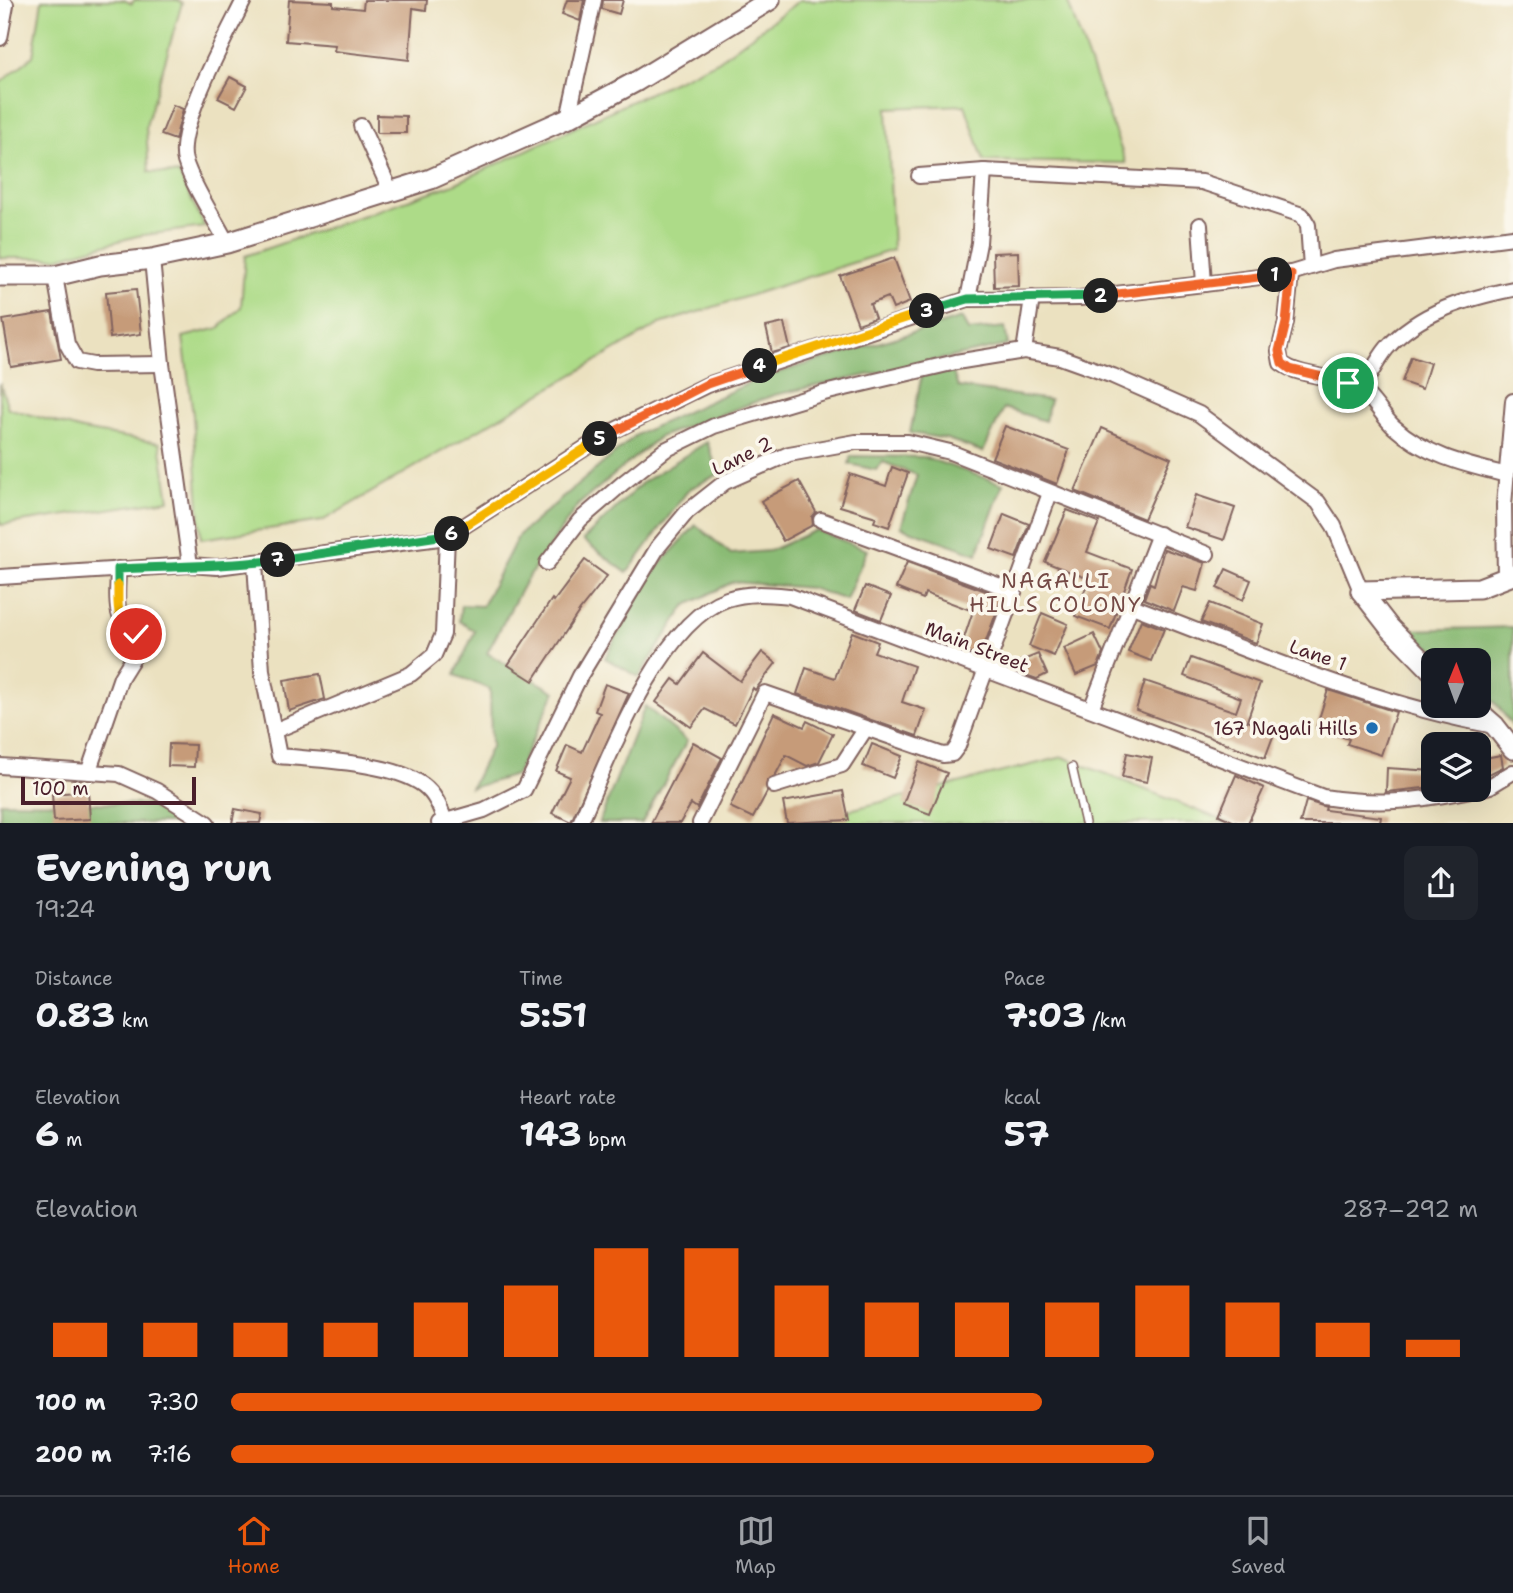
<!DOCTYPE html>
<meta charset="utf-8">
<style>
body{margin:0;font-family:"Shantell Sans",sans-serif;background:#20242c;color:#f1f3f6;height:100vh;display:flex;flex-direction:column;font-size:26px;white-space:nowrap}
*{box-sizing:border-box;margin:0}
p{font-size:23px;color:#9ea1a6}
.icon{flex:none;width:38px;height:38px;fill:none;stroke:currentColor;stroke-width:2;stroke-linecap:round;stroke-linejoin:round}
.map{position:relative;height:823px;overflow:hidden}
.side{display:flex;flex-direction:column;background:#171b24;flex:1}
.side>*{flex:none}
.needle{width:46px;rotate:1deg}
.controls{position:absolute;left:1421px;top:648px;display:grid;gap:14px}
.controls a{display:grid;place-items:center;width:70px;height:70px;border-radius:14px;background:#171b24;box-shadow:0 7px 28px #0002;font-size:35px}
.scale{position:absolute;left:21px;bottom:18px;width:175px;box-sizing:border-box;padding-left:7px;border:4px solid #4a1f2b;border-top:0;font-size:19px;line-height:24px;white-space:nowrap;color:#4a1f2b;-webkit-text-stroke:5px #fbf7ec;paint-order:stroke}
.pin{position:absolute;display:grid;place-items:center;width:60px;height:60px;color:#fff;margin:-30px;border:4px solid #fff;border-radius:50%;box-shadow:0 2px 7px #0007}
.km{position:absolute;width:35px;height:35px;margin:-18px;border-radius:50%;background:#222;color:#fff;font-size:19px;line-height:35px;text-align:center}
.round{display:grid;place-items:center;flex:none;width:74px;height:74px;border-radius:14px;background:#20242c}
.head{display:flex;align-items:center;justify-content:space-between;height:119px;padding:0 35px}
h1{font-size:38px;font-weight:700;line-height:52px}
.stats{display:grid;grid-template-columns:repeat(3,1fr);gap:10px;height:119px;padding:7px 35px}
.stats div{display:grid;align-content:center}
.stats b{font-size:35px;font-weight:700}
.stats small{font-size:19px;font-weight:400}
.stats p{font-size:19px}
.chart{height:196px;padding:14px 35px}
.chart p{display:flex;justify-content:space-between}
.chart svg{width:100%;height:126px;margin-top:7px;stroke:#ea580c;stroke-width:6}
ul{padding:0 35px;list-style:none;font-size:23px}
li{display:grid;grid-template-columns:112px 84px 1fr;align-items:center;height:52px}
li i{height:18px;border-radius:9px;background:#ea580c}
.dock{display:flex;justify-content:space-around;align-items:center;height:98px;border-top:2px solid #363941;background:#171b24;font-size:19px;color:#9ea1a6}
.dock a{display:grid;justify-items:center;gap:4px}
.dock .selected{color:#ea580c}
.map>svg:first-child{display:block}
.green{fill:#addb88;stroke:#7c7d5a;stroke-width:2}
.forest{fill:#8abb74;stroke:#6a6d50;stroke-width:2}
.building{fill:#c69b79}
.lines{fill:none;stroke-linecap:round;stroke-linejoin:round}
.lane-casing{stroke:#82635f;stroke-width:10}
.street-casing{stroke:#82635f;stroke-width:18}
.secondary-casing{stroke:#82635f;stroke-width:23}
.lane{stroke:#fff;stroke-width:7}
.street{stroke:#fff;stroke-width:14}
.secondary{stroke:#fff;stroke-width:19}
.split-1-casing{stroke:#fff;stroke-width:14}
.split-2-casing{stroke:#fff;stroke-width:14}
.split-3-casing{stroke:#fff;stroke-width:14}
.split-4-casing{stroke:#fff;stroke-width:14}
.split-5-casing{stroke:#fff;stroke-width:14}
.split-6-casing{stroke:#fff;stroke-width:14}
.split-7-casing{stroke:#fff;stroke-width:14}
.split-8-casing{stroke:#fff;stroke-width:14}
.split-9-casing{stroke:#fff;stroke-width:14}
.split-1{stroke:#f0652b;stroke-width:9}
.split-2{stroke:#f0652b;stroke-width:9}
.split-3{stroke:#22a559;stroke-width:9}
.split-4{stroke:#f5b400;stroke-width:9}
.split-5{stroke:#f0652b;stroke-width:9}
.split-6{stroke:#f5b400;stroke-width:9}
.split-7{stroke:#22a559;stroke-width:9}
.split-8{stroke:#22a559;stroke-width:9}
.split-9{stroke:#f5b400;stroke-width:9}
.poi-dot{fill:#1f6fb2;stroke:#fbf7ec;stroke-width:2.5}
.labels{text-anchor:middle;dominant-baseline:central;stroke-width:7;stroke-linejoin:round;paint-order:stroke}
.street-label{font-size:19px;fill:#4a1f2b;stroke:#fbf7ec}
.poi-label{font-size:19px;fill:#4a1f2b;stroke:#fbf7ec;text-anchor:end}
.neighbourhood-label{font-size:21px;letter-spacing:2px;fill:#754a46;stroke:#fbf7ec}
</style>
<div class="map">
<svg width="1513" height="823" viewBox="0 0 1513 823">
<rect width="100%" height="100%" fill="#fbf7ec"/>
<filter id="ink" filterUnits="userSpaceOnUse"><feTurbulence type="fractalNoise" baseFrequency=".0143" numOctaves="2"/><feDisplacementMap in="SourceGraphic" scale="14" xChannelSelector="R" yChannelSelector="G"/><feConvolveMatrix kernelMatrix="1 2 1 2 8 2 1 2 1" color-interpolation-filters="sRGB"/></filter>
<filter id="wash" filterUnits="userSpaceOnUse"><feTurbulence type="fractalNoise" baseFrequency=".00686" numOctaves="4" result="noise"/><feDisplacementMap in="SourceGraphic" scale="28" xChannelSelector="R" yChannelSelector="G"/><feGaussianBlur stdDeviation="1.57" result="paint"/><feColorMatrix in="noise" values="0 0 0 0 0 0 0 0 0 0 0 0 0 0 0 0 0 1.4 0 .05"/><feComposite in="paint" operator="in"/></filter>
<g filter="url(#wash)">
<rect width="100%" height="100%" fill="#ebe1c0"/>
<g class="green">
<polygon points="42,0 124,0 132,4 134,0 177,0 182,3 146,126 149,172 179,174 205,227 137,236 57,258 0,258 0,83 33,56"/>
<polygon points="800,0 1067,0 1126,163 984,161 965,105 887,108 893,250 660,324 322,521 201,539 193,415 183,337 219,328 241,307 245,256 454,184 718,61"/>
<polygon points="0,383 8,408 82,430 160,443 169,500 0,525"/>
<polygon points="1063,757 1229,823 797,823"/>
</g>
<g class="forest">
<polygon points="962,318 968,331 1005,327 1008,345 774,395 659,437 578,505 524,584 487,653 555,692 516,775 471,788 491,747 490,689 455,675 475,631 459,621 461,605 482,606 519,535 636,435 760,378"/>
<polygon points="952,370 958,387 1050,400 1045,421 1004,408 983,452 947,439 910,433 922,374"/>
<polygon points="707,442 719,474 689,489 627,573 583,540 643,482"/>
<polygon points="851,456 924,457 1003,484 977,554 901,527 917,475 883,462 876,470 849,464"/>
<polygon points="696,525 731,554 769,551 816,530 867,550 846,600 811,588 733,582 685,606 639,677 605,658 649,576"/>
<polygon points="1513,627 1513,727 1497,705 1479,689 1479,660 1445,660 1410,630"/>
<polygon points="645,706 687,741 642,823 599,823"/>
<polygon points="0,802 147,804 180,823 0,823"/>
</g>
<g id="blocks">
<g class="building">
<polygon points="289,0 333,2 333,6 363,9 364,0 427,0 426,10 413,8 409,60 334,51 335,45 286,41"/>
<polygon points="567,0 584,0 580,21 562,14"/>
<polygon points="603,0 623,0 619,14 602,9"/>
<polygon points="230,77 247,86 236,107 218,98"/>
<polygon points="173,105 183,109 175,140 161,135"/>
<polygon points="377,115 406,116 406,133 377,133"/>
<polygon points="1018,252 1019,286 994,287 993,253"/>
<polygon points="894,258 910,302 893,309 888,297 870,304 875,318 858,324 840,276"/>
<polygon points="136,289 141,334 110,338 106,292"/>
<polygon points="52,312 61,359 11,367 3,320"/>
<polygon points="784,323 790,348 772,353 766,327"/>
<polygon points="1411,357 1430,363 1422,389 1402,382"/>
<polygon points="1005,426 1069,450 1057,484 992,458"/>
<polygon points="1102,428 1171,458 1144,519 1075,491"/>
<polygon points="892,467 908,473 889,527 874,522 876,517 840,506 850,474 886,486"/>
<polygon points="799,481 816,512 812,517 813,525 783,541 761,501"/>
<polygon points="1196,495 1235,508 1224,540 1185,527"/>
<polygon points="1067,510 1099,522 1087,552 1132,569 1110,629 1075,616 1089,579 1045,562"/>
<polygon points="1004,514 1029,524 1016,558 991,549"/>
<polygon points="1164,549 1205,563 1197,591 1183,587 1174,611 1144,599 1150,583 1154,585"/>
<polygon points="585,560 607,576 580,610 533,681 508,665 552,599 554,601"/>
<polygon points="907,562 1002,597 980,657 960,650 973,611 925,593 923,599 896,588"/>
<polygon points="1226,569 1251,580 1243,600 1217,588"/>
<polygon points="865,586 891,596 881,620 855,610"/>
<polygon points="1210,603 1263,624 1256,643 1201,622"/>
<polygon points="1042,613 1068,624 1054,656 1029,646"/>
<polygon points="1141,620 1164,629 1151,661 1128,652"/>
<polygon points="852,632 878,642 874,652 914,666 902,702 926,710 917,736 797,694 806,668 835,678"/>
<polygon points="1094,634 1103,653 1098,666 1076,675 1064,648"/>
<polygon points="762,652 776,663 755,690 753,688 735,724 705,709 691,727 656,702 673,679 680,684 703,653 740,681"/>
<polygon points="1038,654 1047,674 1037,679 1020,673 1016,663"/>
<polygon points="1191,658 1260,683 1247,721 1275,731 1265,758 1136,710 1145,681 1236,712 1241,698 1184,676"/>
<polygon points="320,674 325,699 289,711 284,680"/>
<polygon points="605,684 629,693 571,822 552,813 570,777 556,771 567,745 582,752 600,713 595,711"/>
<polygon points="1328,690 1396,712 1381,755 1347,744 1349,739 1316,728"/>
<polygon points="774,713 804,727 807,721 833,734 819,762 807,766 786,755 775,776 767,780 767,792 753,818 730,807"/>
<polygon points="693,742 722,758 697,808 691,804 680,823 651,823"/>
<polygon points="169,744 195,745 194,767 168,766"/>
<polygon points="872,744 902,756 893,778 863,766"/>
<polygon points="1127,753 1152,758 1147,782 1122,777"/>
<polygon points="1501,755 1503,767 1479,779 1479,759"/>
<polygon points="919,762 947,773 930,814 903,804"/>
<polygon points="1387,768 1433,771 1433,787 1386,792"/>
<polygon points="1236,775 1264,788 1248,823 1237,823 1219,815"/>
<polygon points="88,791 90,819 54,821 52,794"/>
<polygon points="843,791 849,820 787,823 783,802"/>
<polygon points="1306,801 1326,807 1325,810 1381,817 1380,823 1300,823"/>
<polygon points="235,809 262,814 260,823 232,823"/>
</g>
</g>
</g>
<g filter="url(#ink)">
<use href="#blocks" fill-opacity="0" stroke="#82635f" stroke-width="2"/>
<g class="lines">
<g class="lane-casing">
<polyline id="lane" points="1072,767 1085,823"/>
</g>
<g class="street-casing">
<g id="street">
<polyline points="0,2 6,5 0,38"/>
<polyline points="568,118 594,0"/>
<polyline points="361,126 391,192"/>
<polyline points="919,176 984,171"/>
<polyline points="1200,225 1204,284"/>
<path d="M 227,243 C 214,217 194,189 185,161 C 175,128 228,33 244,0"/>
<polyline points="152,259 162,364 190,565"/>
<path d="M 1291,273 L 1286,322 L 1279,351 L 1281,363 C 1303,379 1335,374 1358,388 C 1372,396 1382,416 1394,427 C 1426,456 1467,465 1507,475"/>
<polyline points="55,276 67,344 77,362 93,365 162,364"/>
<polyline points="968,299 979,243 984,171 1202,182 1302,215 1308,225 1311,267"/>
<polyline points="1024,351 1032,298"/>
<path d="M 1361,389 C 1370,376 1377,360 1387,348 C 1419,312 1468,298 1513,289"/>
<polyline points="821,520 1014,591"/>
<path d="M 255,563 L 262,671 L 279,756 C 317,760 392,762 423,785 C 435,794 440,807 445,821"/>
<polyline points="547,563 580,520 623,483 665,450 714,426 824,393 956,362 1024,351 1060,357 1113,376 1199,414 1318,502 1334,526 1361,591"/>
<polyline points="0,577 190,565 217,567 447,537 607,434 707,385 968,299 1080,298 1204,284 1291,273 1334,260 1513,237"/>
<polyline points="1505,578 1504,505 1513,401"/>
<path d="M 1132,606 C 1249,650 1372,704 1495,726"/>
<polyline points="1091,709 1159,534"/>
<polyline points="274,731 411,674 434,655 443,634 447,537"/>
<polyline points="0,766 119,774 157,791 207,823"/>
<path d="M 89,770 L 121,677 L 139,648 L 136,634 C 111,619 118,595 118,569"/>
<polyline points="774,786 842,765 866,728"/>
<polyline points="1479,789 1490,786 1513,772"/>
<polyline points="439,823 484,810 524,790 580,676 658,547 687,512 725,482 789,454 856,442 908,442 950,452 1207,554"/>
<path d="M 580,823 C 607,762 660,621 727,599 C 748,592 768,594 790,596 L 1323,797 C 1382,806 1417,801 1476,789"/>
<polyline points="700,823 765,693 943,755 952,754 958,746 1050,493"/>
</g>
</g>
<g class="secondary-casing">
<g id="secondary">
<polyline points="0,276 55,276 100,265 152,259 227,243 431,179 568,118 637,81 770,0"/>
<polyline points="1361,591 1479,588 1513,575"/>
<polyline points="1361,591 1389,627 1433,672"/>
<polyline points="1471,705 1495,726 1513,749"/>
</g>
</g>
<use href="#lane" class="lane"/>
<use href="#street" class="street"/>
<use href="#secondary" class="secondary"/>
</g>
</g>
<g class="lines" filter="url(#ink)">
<g class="split-1-casing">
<polyline id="split-1" points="1275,275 1291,274 1286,323 1279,351 1282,363 1290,369 1348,383"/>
</g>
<g class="split-2-casing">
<polyline id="split-2" points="1101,296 1275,275"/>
</g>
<g class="split-3-casing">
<polyline id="split-3" points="927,311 968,299 1101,296"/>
</g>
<g class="split-4-casing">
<polyline id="split-4" points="760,366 927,311"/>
</g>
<g class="split-5-casing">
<polyline id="split-5" points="600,439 707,384 760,366"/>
</g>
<g class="split-6-casing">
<polyline id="split-6" points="452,534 600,439"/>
</g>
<g class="split-7-casing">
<polyline id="split-7" points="278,560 452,534"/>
</g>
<g class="split-8-casing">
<path id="split-8" d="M 118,585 L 118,569 C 172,566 225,567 278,560"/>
</g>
<g class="split-9-casing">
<path id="split-9" d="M 118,585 C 118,608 115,621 136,634"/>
</g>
<use href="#split-1" class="split-1"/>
<use href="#split-2" class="split-2"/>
<use href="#split-3" class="split-3"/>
<use href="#split-4" class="split-4"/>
<use href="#split-5" class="split-5"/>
<use href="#split-6" class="split-6"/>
<use href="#split-7" class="split-7"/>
<use href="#split-8" class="split-8"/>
<use href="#split-9" class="split-9"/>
</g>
<circle class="poi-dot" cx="1372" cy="728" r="7"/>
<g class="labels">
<g class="street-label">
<text transform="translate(742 456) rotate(-26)">Lane 2</text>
<text transform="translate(977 647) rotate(21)">Main Street</text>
<text transform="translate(1318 655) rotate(19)">Lane 1</text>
</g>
<g class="poi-label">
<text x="1358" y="728">167 Nagali Hills</text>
</g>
<g class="neighbourhood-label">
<text x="1056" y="581">NAGALLI<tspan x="1056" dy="24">HILLS COLONY</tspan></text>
</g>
</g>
</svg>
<div class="controls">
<a><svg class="needle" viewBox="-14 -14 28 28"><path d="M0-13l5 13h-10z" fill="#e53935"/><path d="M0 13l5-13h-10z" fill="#9ea1a6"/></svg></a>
<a><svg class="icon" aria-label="layers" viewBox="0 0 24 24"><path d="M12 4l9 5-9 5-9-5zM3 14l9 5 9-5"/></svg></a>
</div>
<div class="scale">100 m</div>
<div class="pin" style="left:1348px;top:383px;background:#1e9e55"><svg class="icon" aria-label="arrive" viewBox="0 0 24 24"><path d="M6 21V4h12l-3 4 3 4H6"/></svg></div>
<div class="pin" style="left:136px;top:634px;background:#d93025"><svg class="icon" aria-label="check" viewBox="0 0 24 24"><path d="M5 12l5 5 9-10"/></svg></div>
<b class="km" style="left:1275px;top:275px">1</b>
<b class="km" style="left:1101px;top:296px">2</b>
<b class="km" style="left:927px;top:311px">3</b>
<b class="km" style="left:760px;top:366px">4</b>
<b class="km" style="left:600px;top:439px">5</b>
<b class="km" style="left:452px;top:534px">6</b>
<b class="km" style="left:278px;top:560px">7</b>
</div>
<section class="side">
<div class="head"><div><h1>Evening run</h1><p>19:24</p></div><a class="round"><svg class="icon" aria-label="share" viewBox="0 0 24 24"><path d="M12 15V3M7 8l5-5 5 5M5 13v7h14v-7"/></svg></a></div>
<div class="stats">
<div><p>Distance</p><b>0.83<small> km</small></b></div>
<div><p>Time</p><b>5:51</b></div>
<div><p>Pace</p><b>7:03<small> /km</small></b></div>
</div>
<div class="stats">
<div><p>Elevation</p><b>6<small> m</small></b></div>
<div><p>Heart rate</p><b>143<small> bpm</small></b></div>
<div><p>kcal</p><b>57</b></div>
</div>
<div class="chart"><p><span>Elevation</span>287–292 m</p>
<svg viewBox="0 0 160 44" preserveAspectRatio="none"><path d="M5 44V32M15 44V32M25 44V32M35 44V32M45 44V25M55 44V19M65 44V6M75 44V6M85 44V19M95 44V25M105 44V25M115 44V25M125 44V19M135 44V25M145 44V32M155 44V38"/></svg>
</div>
<ul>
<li><b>100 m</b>7:30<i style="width:65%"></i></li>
<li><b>200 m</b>7:16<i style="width:74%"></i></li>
</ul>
</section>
<nav class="dock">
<a class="selected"><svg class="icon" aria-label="home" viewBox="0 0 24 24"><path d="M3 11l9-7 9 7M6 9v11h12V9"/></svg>Home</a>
<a><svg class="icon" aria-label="map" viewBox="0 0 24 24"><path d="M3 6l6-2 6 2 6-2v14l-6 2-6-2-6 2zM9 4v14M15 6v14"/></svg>Map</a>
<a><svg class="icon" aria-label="saved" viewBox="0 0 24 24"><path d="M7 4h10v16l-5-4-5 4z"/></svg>Saved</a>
</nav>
